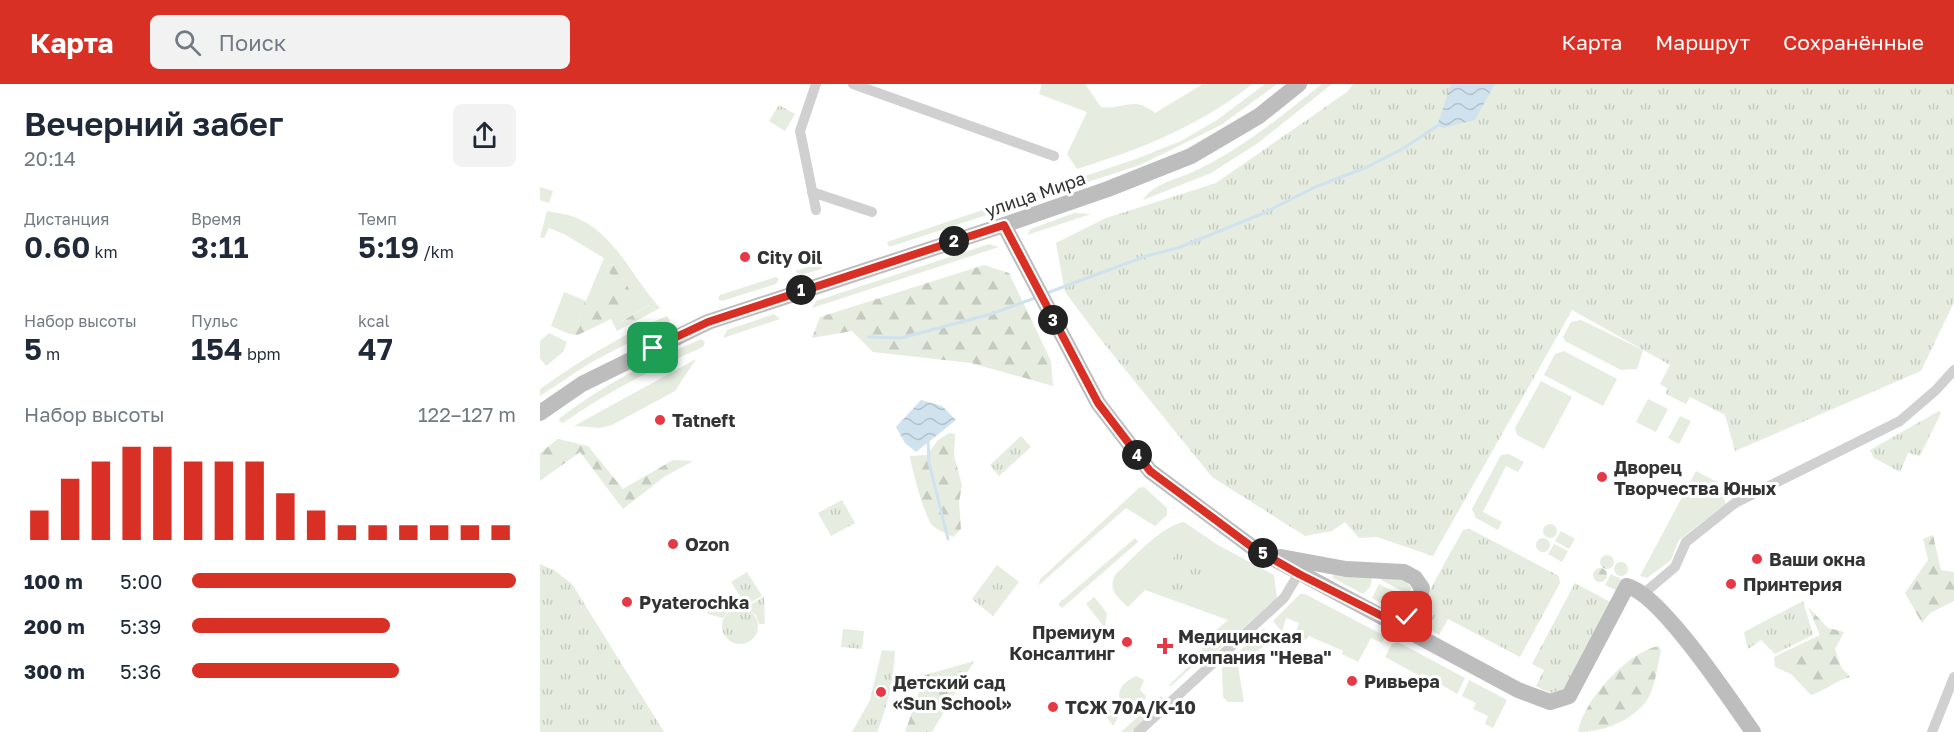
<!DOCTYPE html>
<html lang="ru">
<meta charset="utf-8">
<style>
body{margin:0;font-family:"Golos Text",sans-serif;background:#f2f2f3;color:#1f2937;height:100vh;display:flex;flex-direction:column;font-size:22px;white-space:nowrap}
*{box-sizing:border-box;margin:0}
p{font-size:20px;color:#747a83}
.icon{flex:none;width:33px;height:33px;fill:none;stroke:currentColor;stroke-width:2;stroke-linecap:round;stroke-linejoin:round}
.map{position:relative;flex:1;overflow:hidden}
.drawer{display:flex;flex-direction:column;background:#fff;width:540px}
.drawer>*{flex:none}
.pin{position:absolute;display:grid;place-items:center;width:51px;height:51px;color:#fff;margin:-26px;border-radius:12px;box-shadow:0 3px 9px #0006}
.km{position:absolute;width:30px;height:30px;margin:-15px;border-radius:50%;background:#222;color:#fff;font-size:16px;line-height:30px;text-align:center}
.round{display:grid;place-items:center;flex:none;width:63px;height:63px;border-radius:9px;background:#f2f2f3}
.overview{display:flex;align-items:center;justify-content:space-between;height:102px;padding:0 24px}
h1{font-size:33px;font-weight:600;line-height:45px}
.stats{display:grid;grid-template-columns:repeat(3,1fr);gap:9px;height:102px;padding:6px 24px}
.stats div{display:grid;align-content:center}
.stats b{font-size:30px;font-weight:600}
.stats small{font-size:16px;font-weight:400}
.stats p{font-size:16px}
.chart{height:168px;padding:12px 24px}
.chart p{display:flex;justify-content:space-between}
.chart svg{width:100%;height:108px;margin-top:6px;stroke:#d93025;stroke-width:6}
ul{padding:0 24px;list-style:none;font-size:20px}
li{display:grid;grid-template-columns:96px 72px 1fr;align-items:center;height:45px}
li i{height:15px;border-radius:8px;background:#d93025}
header{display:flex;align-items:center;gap:36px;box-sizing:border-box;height:84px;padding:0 30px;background:#d93025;color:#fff}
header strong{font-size:28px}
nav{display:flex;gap:33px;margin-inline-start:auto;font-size:21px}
.search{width:420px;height:54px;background:#f2f2f3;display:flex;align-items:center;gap:15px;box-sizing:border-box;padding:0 21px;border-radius:9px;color:#747a83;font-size:22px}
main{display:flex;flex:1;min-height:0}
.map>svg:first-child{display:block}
.grass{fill:#e6ecdf}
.forest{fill:url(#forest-firs)}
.park{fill:url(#park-tufts)}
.water{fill:url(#water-waves)}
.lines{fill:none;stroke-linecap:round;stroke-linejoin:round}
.stream{stroke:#cfe2ee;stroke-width:3}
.street{stroke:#d0d0d0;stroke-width:10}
.secondary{stroke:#bdbdbd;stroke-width:16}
.route-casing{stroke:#fff;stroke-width:12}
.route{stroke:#d93025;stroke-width:8}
.poi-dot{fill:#e63946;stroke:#fff;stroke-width:2}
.labels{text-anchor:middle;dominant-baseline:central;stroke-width:6;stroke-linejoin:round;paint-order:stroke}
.street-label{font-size:18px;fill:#333;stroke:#fff}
.poi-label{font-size:18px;font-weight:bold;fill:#333;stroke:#fff;text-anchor:start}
</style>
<header>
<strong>Карта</strong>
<div class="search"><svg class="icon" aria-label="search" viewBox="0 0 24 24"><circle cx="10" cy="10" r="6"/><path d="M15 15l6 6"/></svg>Поиск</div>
<nav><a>Карта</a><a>Маршрут</a><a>Сохранённые</a></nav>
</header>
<main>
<section class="drawer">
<div class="overview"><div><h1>Вечерний забег</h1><p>20:14</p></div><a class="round"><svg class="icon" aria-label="share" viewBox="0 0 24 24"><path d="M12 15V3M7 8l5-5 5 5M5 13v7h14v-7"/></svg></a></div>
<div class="stats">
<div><p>Дистанция</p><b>0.60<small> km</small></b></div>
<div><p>Время</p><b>3:11</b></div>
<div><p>Темп</p><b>5:19<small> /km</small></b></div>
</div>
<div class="stats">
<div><p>Набор высоты</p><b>5<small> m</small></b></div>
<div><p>Пульс</p><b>154<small> bpm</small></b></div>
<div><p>kcal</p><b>47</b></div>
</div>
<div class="chart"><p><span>Набор высоты</span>122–127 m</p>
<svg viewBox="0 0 160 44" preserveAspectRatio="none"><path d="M5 44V32M15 44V19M25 44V12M35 44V6M45 44V6M55 44V12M65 44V12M75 44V12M85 44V25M95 44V32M105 44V38M115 44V38M125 44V38M135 44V38M145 44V38M155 44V38"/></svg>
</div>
<ul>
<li><b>100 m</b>5:00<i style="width:100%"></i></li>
<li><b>200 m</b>5:39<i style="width:61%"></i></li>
<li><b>300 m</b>5:36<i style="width:64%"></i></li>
</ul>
</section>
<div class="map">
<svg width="1414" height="648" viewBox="0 0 1414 648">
<defs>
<pattern id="forest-firs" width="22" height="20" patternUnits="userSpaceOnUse" patternTransform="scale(1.5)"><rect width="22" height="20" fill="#e6ecdf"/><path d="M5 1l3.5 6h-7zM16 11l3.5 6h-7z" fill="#c6cbc0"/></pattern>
<pattern id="park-tufts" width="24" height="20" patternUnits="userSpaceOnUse" patternTransform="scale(1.5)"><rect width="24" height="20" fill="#e6ecdf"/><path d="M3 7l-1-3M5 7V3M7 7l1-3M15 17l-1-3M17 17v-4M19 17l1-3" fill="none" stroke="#c6cbc0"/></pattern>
<pattern id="water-waves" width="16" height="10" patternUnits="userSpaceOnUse" patternTransform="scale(1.5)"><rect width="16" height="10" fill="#cfe2ee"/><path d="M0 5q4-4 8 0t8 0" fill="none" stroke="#b2c2cd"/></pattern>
</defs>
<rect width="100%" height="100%" fill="#fff"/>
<g class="grass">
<path d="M 502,0 L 545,0 L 561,23 C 585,26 593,11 615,29 L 663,0 L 712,0 C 660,42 601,65 537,85 L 527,70 L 547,28 L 499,10 Z"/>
<polygon points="725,0 737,0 681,41 600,81 349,163 347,158 596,75 641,57 677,36"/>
<path d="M 782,0 L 792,0 L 718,59 L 671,89 L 603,116 C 613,101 630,97 646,91 C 697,69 739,34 782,0 Z"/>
<polygon points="0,103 13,107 9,119 0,116"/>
<path d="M 7,127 C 17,129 29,130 39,135 C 74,151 91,190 115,218 L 81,237 L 70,229 L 91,208 L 74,180 L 66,183 L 74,196 L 76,212 L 46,217 L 40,235 L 29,250 L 11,242 L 24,208 L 46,217 L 64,174 L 24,150 L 9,144 L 4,154 L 0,153 Z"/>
<polygon points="534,129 551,130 487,151 491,145"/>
<polygon points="449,160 459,163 272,224 276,217"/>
<polygon points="284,178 281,185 261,191 255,187"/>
<polygon points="236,193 239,195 236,200 182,217 178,215 180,211"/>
<polygon points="234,230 240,235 183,254 187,246"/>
<path d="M 127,232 L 130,237 L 50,279 L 0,312 L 0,305 C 40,277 82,250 127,232 Z"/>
<polygon points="1041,236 1103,266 1097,285 1081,286 1025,257 1023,253 1031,238"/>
<polygon points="9,249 27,258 23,268 6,282 0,274 0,257"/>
<path d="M 161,255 L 165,258 L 163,263 C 113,285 68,307 23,339 L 19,337 L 20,334 C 64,300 111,277 161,255 Z"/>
<polygon points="1024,267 1077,295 1063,322 1004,291 1015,270"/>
<polygon points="156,275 135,307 72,341 60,344 34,342"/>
<polygon points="1001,297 1032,313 1004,365 977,351 975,344"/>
<polygon points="1108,315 1128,325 1116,348 1096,338"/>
<polygon points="1140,332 1151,337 1139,360 1128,354"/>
<polygon points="969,370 984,378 978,388 966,382 943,428 962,438 958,446 936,434 932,425 961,371"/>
<polygon points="1156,387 1177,398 1186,420 1139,456 1131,476 1107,494 1100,492"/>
<polygon points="604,403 627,424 627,431 615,442 586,424 499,501 500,495 508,488 599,404"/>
<path d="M 644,438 L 678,461 L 734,491 L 737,514 L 669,574 L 663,573 L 631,602 L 629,601 L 663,569 L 661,559 L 688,536 L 605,506 L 588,523 C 577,513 568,506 575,491 C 592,475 621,442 644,438 Z"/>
<circle cx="1010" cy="447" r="7"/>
<polygon points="1021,447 1035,455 1029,465 1015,457"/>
<polygon points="595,454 598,458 522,524 518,520"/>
<circle cx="1003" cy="461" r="7"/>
<polygon points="1014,460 1028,467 1022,478 1008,470"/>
<polygon points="1071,490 1083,496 1077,507 1065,501"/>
<polygon points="793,491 832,494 830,503 823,510 793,494"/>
<polygon points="843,493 865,496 871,504 870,511 841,496"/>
<polygon points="839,500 869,515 865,520 848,523 832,514"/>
<polygon points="760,510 765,510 845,552 842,559 831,554 818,578 802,570 803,567 769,552 766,556 755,551 759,539 746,534 742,548 733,537"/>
<polygon points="554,513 567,529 565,544 546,520"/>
<polygon points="182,518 188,527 183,534 168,530 167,528"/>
<polygon points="724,544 731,556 698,582 704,618 688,618 683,613 682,584"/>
<polygon points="858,558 925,594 917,610 882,589 880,592 845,573 852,560"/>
<path d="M 596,592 L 604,596 L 600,606 L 606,612 L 604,617 L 592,623 L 582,621 C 575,607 582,599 596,592 Z"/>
<polygon points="929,596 967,616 953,644 945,640 948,632 933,625 936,619 922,612"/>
<polygon points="621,612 625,616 591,648 581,648"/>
<polygon points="561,618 578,634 573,642 563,628"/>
</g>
<g class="forest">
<polygon points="75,180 91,208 71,229 82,237 115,218 120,224 77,247 71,235 38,251 29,250 40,235 45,217 57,210 75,211 74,196 66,183"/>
<polygon points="444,181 469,189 511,277 513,302 431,279 333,268 312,247 272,254 280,233"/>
<path d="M 409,349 L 415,350 L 414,372 L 422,401 L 419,418 L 421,445 L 413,453 C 406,449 397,446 392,441 C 385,433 371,383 370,372 L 387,371 L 398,356 Z"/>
<polygon points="18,355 48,362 83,405 133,376 153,377 124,393 83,425 40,368 0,397 0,369"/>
<polygon points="1393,451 1401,486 1414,488 1414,517 1390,529 1382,539 1365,509 1388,476 1383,455"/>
<circle cx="1067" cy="478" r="7"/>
<circle cx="1081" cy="485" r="7"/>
<circle cx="1060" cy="491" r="7"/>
<path d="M 1268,523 L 1288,544 L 1304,548 L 1295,565 L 1301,583 L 1310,593 C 1295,597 1286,606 1271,611 L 1251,590 L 1235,583 L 1234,573 L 1280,551 Z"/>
<path d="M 1119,562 L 1121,567 C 1117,582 1115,608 1104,620 C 1087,639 1062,648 1038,648 C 1044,616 1087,568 1119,562 Z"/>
<polygon points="434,577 392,648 365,648 385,591"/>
</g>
<g class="park">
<polygon points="813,0 1414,0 1414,218 1381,287 1195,367 1185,331 1150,313 1146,320 1126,310 1127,304 1120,300 1130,281 1032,226 893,472 837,453 819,454 805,438 792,447 765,452 672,393 558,252 525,208 516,159 566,134 676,99 807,8"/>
<polygon points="239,21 255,30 245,47 229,37"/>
<polygon points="1399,327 1401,329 1380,372 1368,369 1360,388 1334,374 1330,366"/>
<polygon points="481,352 491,363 459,392 450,381"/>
<polygon points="302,416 315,439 291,452 278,429"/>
<polygon points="930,445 1019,492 1020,499 980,573 908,535 899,551 878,538 877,529 923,446"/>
<polygon points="641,465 670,491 648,516 633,510 628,480"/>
<polygon points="0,480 14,486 32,500 124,648 0,648"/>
<polygon points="457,481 479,498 453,532 432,515"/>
<polygon points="207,488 222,512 206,521 191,498"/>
<polygon points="1035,499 1072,519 1028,604 1010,609 996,602 1004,586 992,580"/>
<polygon points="194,511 202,523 188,527 182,518"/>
<polygon points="224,512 225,540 219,540 216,531 206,524"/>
<polygon points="1263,517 1273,551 1235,570 1221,556 1208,565 1204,548"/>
<circle cx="200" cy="542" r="18"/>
<polygon points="303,545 324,547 322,565 301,563"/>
<path d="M 342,566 L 355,567 C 354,594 348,620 338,646 L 337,648 L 312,648 L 330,616 Z"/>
</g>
<g class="water">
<polygon points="911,0 955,0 935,36 903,44 897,42"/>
<polygon points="381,316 402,322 416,336 376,368 365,359 356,343"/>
</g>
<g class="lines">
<g class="stream">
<polyline points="507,209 606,172 638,164 724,129 775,103 825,84 864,64 897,42"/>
<polyline points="329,253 361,254 451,230 495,214"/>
<polyline points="388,357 389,379 408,455"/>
</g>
<g class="street">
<polyline points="276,0 260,47 276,126"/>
<polyline points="313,0 514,72"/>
<polyline points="272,108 332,128"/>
<polyline points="1103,510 1135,483 1146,458 1195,419 1360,337 1396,306 1414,286"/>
<polyline points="598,648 744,514 762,484"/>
<polyline points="1392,648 1414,593"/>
</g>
<g class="secondary">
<path d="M 464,141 L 558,319 L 610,387 L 712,463 L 978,606 L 1010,618 L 1029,612 L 1087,502 C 1121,510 1191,617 1213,648"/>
<polyline points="0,329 42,300 168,238 464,141 568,105 651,72 719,32 759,0"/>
<polyline points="741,473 806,485 864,488 875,494 882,504 879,519 867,533 850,536"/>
</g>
</g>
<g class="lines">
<g class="route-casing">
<polyline id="route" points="113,264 168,238 464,141 558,319 610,387 712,463 759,490 850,536 867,533"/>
</g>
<use href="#route" class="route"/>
</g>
<g class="poi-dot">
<circle cx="205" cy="173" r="6"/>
<circle cx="120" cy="336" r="6"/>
<circle cx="1062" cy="393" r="6"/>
<circle cx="133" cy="460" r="6"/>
<circle cx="1217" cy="475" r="6"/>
<circle cx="1191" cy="500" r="6"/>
<circle cx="87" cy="518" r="6"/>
<circle cx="587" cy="558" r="6"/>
<path d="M622 553h6v6h6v6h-6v6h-6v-6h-6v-6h6z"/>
<circle cx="812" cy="597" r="6"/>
<circle cx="341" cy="608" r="6"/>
<circle cx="513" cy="623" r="6"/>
</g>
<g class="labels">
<g class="street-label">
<text transform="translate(495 110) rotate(-19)">улица Мира</text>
</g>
<g class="poi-label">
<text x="217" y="173">City Oil</text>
<text x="132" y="336">Tatneft</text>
<text x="1074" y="383">Дворец<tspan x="1074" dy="21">Творчества Юных</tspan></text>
<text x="145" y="460">Ozon</text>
<text x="1229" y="475">Ваши окна</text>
<text x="1203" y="500">Принтерия</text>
<text x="99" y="518">Pyaterochka</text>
<text x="575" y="548" text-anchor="end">Премиум<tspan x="575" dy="21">Консалтинг</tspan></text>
<text x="638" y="552">Медицинская<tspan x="638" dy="21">компания "Нева"</tspan></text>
<text x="824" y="597">Ривьера</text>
<text x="353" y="598">Детский сад<tspan x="353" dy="21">«Sun School»</tspan></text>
<text x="525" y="623">ТСЖ 70А/К-10</text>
</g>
</g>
</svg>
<div class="pin" style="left:113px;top:264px;background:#1e9e55"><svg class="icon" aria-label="arrive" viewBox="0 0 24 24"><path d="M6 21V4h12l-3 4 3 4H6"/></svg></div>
<div class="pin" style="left:867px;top:533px;background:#d93025"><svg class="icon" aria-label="check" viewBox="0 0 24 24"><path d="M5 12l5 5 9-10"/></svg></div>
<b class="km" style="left:261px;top:206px">1</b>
<b class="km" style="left:414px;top:157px">2</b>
<b class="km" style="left:513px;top:236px">3</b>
<b class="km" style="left:597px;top:371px">4</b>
<b class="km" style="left:723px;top:469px">5</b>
</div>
</main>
